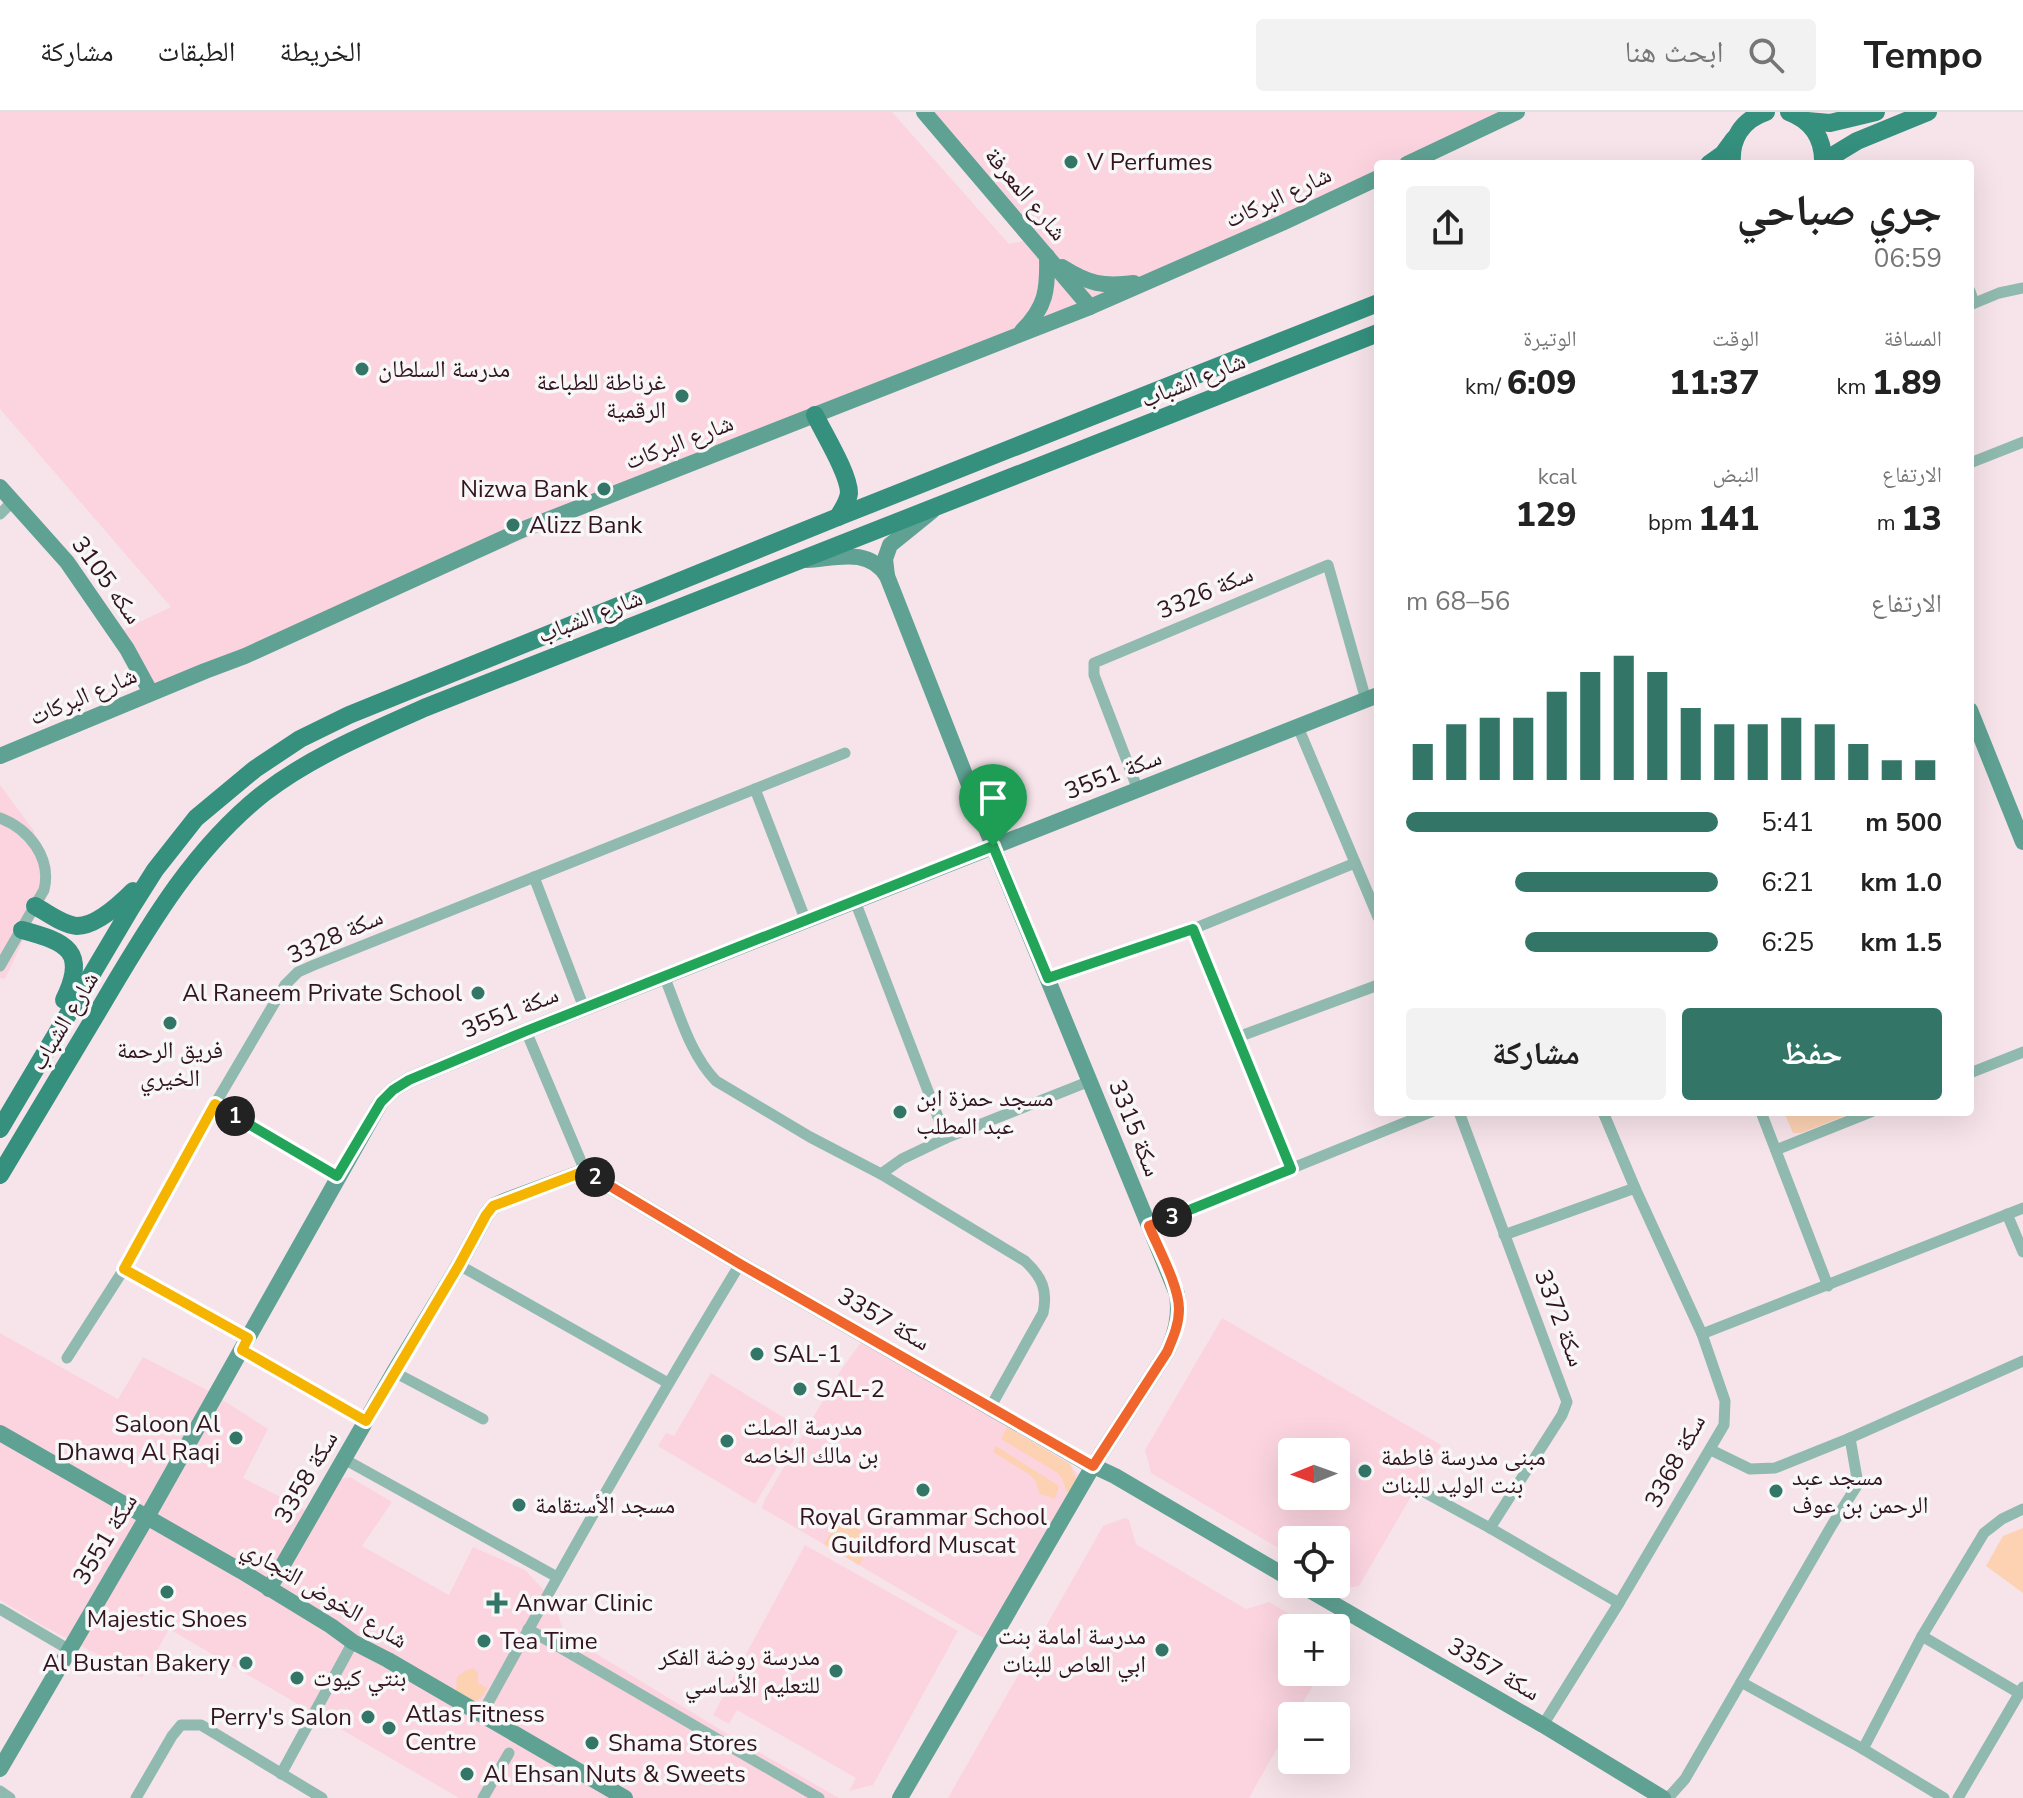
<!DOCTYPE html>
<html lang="ar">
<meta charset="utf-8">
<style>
body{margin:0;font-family:"Nunito Sans","Noto Naskh Arabic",sans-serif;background:#f2f2f2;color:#222;direction:rtl;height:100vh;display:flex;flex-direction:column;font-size:30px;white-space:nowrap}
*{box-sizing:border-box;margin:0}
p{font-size:26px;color:#767676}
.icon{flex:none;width:44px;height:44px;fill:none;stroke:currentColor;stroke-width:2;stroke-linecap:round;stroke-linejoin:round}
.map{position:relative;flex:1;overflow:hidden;direction:ltr}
.sheet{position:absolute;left:1374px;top:48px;width:600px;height:956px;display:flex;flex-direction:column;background:#fff;border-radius:8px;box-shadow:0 8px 32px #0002;direction:rtl}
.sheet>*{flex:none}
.needle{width:52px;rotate:269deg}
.fabs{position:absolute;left:1278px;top:1326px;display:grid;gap:16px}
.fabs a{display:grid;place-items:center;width:72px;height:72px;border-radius:8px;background:#fff;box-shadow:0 8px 32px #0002;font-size:40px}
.pin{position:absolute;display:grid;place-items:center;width:68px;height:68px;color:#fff;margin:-82px -34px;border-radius:50% 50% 50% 0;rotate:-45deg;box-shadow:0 0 8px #0007}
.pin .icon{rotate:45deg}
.km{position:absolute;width:40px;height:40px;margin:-20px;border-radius:50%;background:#222;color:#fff;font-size:22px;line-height:40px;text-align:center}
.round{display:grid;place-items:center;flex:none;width:84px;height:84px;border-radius:8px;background:#f2f2f2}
.overview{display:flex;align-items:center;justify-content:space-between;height:136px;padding:0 32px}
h1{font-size:44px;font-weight:800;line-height:60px}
.metrics{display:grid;grid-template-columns:repeat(3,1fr);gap:12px;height:136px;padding:8px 32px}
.metrics div{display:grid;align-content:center}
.metrics b{font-size:34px;font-weight:800}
.metrics small{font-size:22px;font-weight:400}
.metrics p{font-size:22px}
.chart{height:224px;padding:16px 32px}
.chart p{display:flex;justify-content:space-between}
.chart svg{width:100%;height:144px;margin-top:8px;stroke:#337668;stroke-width:6}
.action{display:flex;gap:16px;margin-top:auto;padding:16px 32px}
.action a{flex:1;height:92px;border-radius:8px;background:#337668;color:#fff;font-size:32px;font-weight:800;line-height:92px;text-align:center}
.action a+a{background:#f2f2f2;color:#222}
ul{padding:0 32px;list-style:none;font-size:26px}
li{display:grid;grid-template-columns:128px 96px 1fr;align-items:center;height:60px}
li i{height:20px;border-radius:10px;background:#337668}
header{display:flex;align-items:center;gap:48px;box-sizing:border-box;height:112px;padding:0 40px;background:#fff;border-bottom:2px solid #e0e0e0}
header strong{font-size:38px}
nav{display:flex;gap:44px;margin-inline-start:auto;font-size:28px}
.search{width:560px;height:72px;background:#f2f2f2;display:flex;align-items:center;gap:20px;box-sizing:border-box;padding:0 28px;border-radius:8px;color:#767676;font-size:30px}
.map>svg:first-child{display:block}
.built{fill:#fbd4e0;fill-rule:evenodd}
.green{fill:#fdd2b3}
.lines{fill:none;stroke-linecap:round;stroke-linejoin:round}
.street{stroke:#90baaf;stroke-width:11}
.secondary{stroke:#5fa293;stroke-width:16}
.primary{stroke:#35907e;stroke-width:18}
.split-1-casing{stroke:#fff;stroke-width:16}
.split-2-casing{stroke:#fff;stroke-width:16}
.split-3-casing{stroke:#fff;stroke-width:16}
.split-4-casing{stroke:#fff;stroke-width:16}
.split-1{stroke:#22a559;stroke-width:10}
.split-2{stroke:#f5b400;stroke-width:10}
.split-3{stroke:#f0652b;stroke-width:10}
.split-4{stroke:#22a559;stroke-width:10}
.poi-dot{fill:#337668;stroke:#f7f7f7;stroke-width:3}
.labels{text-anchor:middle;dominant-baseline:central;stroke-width:7;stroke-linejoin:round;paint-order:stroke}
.poi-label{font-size:24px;fill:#32131f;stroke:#f7f7f7;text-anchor:start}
.street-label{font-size:24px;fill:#32131f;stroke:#f7f7f7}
</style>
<header>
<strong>Tempo</strong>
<div class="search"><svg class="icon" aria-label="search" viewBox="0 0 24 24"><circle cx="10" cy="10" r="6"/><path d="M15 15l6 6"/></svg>ابحث هنا</div>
<nav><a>الخريطة</a><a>الطبقات</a><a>مشاركة</a></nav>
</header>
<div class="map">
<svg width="2023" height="1686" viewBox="0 0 2023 1686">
<rect width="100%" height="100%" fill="#f7e4ea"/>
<g class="built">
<polygon points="0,0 892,0 1009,132 1031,127 924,0 1517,0 1401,52 1378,52 1378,62 1019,223 151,581 123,518 171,495 0,297"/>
<polygon points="0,673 34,719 47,778 5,867 0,866"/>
<path d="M 1222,1206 L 1441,1333 L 1359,1474 L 1346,1476 L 1336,1470 L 1336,1428 L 1292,1428 L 1292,1444 L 1151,1361 L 1145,1338 ZM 1292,1340 L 1336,1340 L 1336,1384 L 1292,1384 Z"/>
<polygon points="0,1221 118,1287 143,1245 209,1279 268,1317 243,1366 316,1403 336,1368 350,1365 392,1390 362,1434 449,1483 473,1435 525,1458 554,1489 564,1522 726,1621 839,1686 459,1686 169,1517 142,1566 43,1514 0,1488"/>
<polygon points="862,1229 1070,1352 1079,1364 986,1528 762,1396 765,1387 841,1258"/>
<polygon points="711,1261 801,1316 755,1392 658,1334 666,1321 674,1324"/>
<polygon points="1125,1406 1129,1408 1136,1432 1195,1467 1246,1497 1269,1490 1313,1516 1292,1516 1292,1560 1321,1560 1295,1604 1292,1604 1292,1610 1249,1686 948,1686 1103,1414"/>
<polygon points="805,1433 958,1519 873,1673 849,1679 856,1666 737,1598 729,1612 713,1603"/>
</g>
<g class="green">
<polygon points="1784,1000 1855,1000 1801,1021 1793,1021"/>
<polygon points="1007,1315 1070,1352 1076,1367 1076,1372 1071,1381 1066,1379 1062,1366 1056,1360 1001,1327"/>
<polygon points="996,1334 1056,1372 1059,1375 1055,1387 1040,1382 1035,1368 1030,1363 993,1340"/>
<polygon points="840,1406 875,1427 859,1453 824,1432"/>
<polygon points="2023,1416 2023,1481 1986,1454 2003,1424"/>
<path d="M 474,1556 L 478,1562 L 478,1571 L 487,1576 C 483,1584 479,1589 470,1590 L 466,1583 L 462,1583 L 456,1579 L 457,1565 L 467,1558 Z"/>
</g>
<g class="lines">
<g class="street">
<polyline points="1970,179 1974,191"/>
<polyline points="1970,193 1999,181 2023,176"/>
<polyline points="1970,351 2023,330"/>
<polyline points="0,402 13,389"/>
<polyline points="1298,615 1378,805"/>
<polyline points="755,677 806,809"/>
<polyline points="1138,678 1094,563 1094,551 1328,453 1366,588"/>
<path d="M 0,706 C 29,717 52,746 44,778 L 0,854"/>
<polyline points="534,765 584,896"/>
<polyline points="855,789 946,1026"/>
<polyline points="1193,817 1291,1057"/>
<path d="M 664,864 C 679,900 689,941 716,969 L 810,1025 L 881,1062 L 1025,1149 C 1042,1165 1048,1178 1043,1201 L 990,1296"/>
<polyline points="1048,866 1193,817 1355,751"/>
<polyline points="526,919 585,1059"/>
<polyline points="1238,925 1378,873"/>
<polyline points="1970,961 2023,940"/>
<polyline points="215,992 337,1064"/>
<polyline points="1459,1000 1567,1290 1562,1303 1490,1416"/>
<polyline points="1761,1000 1828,1174"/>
<polyline points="1776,1038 1871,1000"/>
<polyline points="881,1062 902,1047 946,1026 1090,969"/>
<polyline points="2007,1102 2023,1140"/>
<polyline points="1149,1114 1431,1000"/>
<polyline points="1504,1123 1635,1076"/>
<polyline points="459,1153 668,1271"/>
<polyline points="124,1157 248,1226"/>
<polyline points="1702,1222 2023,1096"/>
<polyline points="242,1238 366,1309"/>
<polyline points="67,1246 124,1157 215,992 285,873 298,860 314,853 845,641"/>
<polyline points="394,1260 483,1307"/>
<polyline points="1711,1338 1750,1357 1775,1356 1850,1326 2023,1249"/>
<polyline points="344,1347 557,1465"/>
<polyline points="1424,1380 1490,1416 1619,1491"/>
<polyline points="0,1497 68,1537"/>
<polyline points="528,1517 819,1686"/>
<polyline points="1922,1524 2019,1581"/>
<polyline points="1741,1570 1863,1637 1944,1686"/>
<path d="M 482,1602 C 565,1450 650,1300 740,1152"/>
<polyline points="1543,1613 1619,1491 1724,1313 1725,1289 1702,1222 1635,1076 1603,1000"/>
<polyline points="1863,1637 1922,1524 1984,1421 2002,1407 2023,1397"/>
<polyline points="281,1662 353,1530"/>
<polyline points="0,1679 10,1686"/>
<polyline points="136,1686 172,1624 181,1613 201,1613 322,1686"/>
<polyline points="483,1686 509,1641"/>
<polyline points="1668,1686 1685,1667 1832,1413 1858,1372 1850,1326"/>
<polyline points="1958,1686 2023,1575"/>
</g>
<g class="secondary">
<polyline points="924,0 1090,195"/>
<polyline points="1407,52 1517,0"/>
<path d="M 1062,155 C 1089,172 1103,175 1134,171"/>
<path d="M 1022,219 C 1046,195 1048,178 1047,144"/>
<polyline points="0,375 67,450 127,537 151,581"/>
<path d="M 807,448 C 837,446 868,435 887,464 L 993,734 L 1177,1182 C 1180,1204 1176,1220 1167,1240 L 1093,1354 L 900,1686"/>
<polyline points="887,464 885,447 890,433 932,399"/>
<polyline points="1970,598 2023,730"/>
<polyline points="0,644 205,559 245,544 524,417 1090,195 1282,111 1378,66"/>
<polyline points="0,1321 241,1459 331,1514 353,1530 388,1548 625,1686"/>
<polyline points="1299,1472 1543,1613 1663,1686"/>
<polyline points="269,1477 394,1260 459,1153 486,1103 493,1094 504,1089 585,1059 740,1152 1085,1350 1115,1364 1292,1468"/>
<polyline points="0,1657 147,1405 373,1004 381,990 393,978 409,968 526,919 1378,583"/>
</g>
<g class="primary">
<path d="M 1789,0 C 1813,9 1824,27 1823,52"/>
<polyline points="1807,9 1830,11 1876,0"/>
<polyline points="1824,49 1857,29 1928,0"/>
<polyline points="1709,52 1723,42 1734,27"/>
<path d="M 1732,52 C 1730,27 1742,8 1766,0"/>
<path d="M 815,303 C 824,322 849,362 849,381 C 848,390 842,398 838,405"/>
<path d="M 35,794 C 48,801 63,813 77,814 C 96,814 121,791 133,779"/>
<path d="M 22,818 C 67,830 88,839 64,888"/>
<polyline points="0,1017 131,796 155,758 196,706 255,657 300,627 349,603 838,405 1378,191"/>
<path d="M 0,1063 C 34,1006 68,949 103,891 C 148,815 193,737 264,681 C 312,644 369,621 424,596 L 1378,221"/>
</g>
</g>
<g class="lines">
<g class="split-1-casing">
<polyline id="split-1" points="235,1004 337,1064 381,990 393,978 409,968 526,919 993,734"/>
</g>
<g class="split-2-casing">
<polyline id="split-2" points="235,1004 215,992 124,1157 248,1226 242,1238 366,1309 459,1153 486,1103 493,1094 585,1059 595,1065"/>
</g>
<g class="split-3-casing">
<path id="split-3" d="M 595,1065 L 740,1152 L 1093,1354 L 1167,1240 C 1173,1226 1179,1213 1179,1197 C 1179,1174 1158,1136 1149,1114 L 1172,1105"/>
</g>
<g class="split-4-casing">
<polyline id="split-4" points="993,734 1048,866 1193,817 1291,1057 1172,1105"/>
</g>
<use href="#split-1" class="split-1"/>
<use href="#split-2" class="split-2"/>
<use href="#split-3" class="split-3"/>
<use href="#split-4" class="split-4"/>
</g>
<g class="poi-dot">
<circle cx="1071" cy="50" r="8"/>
<circle cx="362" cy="257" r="8"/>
<circle cx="682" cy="284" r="8"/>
<circle cx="604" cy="377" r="8"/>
<circle cx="513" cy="413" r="8"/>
<circle cx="478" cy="881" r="8"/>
<circle cx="170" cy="911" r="8"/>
<circle cx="900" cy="1000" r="8"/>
<circle cx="757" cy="1242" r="8"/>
<circle cx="800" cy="1277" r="8"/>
<circle cx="236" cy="1326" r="8"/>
<circle cx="727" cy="1329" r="8"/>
<circle cx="1365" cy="1359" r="8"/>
<circle cx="923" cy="1378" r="8"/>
<circle cx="1776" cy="1379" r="8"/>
<circle cx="519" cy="1393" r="8"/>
<circle cx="167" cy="1480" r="8"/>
<path d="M493 1479h8v8h8v8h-8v8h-8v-8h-8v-8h8z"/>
<circle cx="484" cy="1529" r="8"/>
<circle cx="1162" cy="1538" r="8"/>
<circle cx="246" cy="1551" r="8"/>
<circle cx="836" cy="1559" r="8"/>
<circle cx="297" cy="1566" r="8"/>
<circle cx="368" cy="1605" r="8"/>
<circle cx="389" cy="1616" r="8"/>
<circle cx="592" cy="1631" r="8"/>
<circle cx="467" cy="1662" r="8"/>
</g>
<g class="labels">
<g class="poi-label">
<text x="1087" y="50">V Perfumes</text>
<text x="378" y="257">مدرسة السلطان</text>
<text x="666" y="270" text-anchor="end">غرناطة للطباعة<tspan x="666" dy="28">الرقمية</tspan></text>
<text x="588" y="377" text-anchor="end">Nizwa Bank</text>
<text x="529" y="413">Alizz Bank</text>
<text x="462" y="881" text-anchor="end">Al Raneem Private School</text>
<text x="170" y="938" text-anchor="middle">فريق الرحمة<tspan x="170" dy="28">الخيري</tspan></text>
<text x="916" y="986">مسجد حمزة ابن<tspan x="916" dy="28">عبد المطلب</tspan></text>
<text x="773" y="1242">SAL-1</text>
<text x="816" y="1277">SAL-2</text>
<text x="220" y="1312" text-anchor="end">Saloon Al<tspan x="220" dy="28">Dhawq Al Raqi</tspan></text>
<text x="743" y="1315">مدرسة الصلت<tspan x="743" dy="28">بن مالك الخاصه</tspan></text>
<text x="1381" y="1345">مبنى مدرسة فاطمة<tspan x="1381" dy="28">بنت الوليد للبنات</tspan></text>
<text x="1792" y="1365">مسجد عبد<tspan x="1792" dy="28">الرحمن بن عوف</tspan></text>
<text x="535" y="1393">مسجد الأستقامة</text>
<text x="923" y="1405" text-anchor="middle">Royal Grammar School<tspan x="923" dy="28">Guildford Muscat</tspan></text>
<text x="515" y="1491">Anwar Clinic</text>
<text x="167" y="1507" text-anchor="middle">Majestic Shoes</text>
<text x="1146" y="1524" text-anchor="end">مدرسة امامة بنت<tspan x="1146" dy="28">ابي العاص للبنات</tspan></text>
<text x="500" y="1529">Tea Time</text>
<text x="820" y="1545" text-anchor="end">مدرسة روضة الفكر<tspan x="820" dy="28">للتعليم الأساسي</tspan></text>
<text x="230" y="1551" text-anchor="end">Al Bustan Bakery</text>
<text x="313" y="1566">بنتي كيوت</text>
<text x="405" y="1602">Atlas Fitness<tspan x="405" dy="28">Centre</tspan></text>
<text x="352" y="1605" text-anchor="end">Perry's Salon</text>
<text x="608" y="1631">Shama Stores</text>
<text x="483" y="1662">Al Ehsan Nuts &amp; Sweets</text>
</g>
<g class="street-label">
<text transform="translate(1026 82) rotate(50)">شارع المعرفة</text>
<text transform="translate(1278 85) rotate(-25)">شارع البركات</text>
<text transform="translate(1193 268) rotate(-22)">شارع الشباب</text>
<text transform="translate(679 330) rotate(-21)">شارع البركات</text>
<text transform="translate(107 468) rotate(54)">سكه 3105</text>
<text transform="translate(1205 480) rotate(-23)">سكة 3326</text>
<text transform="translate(590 504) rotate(-21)">شارع الشباب</text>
<text transform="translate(83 584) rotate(-23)">شارع البركات</text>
<text transform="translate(1113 662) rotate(-21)">سكة 3551</text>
<text transform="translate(335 824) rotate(-24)">سكة 3328</text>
<text transform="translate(510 900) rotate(-22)">سكة 3551</text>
<text transform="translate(64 909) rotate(-59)">شارع الشباب</text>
<text transform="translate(1135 1016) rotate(68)">سكة 3315</text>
<text transform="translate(1560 1206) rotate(69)">سكة 3372</text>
<text transform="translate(884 1207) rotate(30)">سكة 3357</text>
<text transform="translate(1675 1349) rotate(-62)">سكة 3368</text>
<text transform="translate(306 1365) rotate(-60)">سكة 3358</text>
<text transform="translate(105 1427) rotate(-59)">سكة 3551</text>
<text transform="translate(325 1482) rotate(31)">شارع الخوض التجاري</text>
<text transform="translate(1494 1557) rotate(30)">سكة 3357</text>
</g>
</g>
</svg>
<div class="fabs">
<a><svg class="needle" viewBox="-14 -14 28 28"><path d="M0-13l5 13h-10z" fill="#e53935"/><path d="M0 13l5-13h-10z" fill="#767676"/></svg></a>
<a><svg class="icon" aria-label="locate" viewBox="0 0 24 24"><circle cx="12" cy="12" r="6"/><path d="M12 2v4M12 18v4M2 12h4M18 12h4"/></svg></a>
<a>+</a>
<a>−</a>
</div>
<div class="pin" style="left:993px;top:734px;background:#1e9e55"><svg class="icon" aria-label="arrive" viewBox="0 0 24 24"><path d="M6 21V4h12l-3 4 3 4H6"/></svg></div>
<b class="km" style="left:235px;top:1004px">1</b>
<b class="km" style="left:595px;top:1065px">2</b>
<b class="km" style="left:1172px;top:1105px">3</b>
<section class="sheet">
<div class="overview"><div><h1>جري صباحي</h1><p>06:59</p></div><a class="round"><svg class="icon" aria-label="share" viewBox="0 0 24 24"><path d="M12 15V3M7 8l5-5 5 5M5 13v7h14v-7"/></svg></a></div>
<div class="metrics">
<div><p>المسافة</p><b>1.89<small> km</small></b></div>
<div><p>الوقت</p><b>11:37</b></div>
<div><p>الوتيرة</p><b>6:09<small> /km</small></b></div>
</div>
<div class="metrics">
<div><p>الارتفاع</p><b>13<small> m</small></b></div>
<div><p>النبض</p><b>141<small> bpm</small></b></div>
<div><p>kcal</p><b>129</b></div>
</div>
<div class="chart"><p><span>الارتفاع</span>56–68 m</p>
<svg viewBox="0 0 160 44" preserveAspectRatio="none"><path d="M5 44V33M15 44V27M25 44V25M35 44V25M45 44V17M55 44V11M65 44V6M75 44V11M85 44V22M95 44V27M105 44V27M115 44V25M125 44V27M135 44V33M145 44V38M155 44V38"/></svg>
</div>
<ul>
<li><b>500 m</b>5:41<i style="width:100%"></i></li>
<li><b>1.0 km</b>6:21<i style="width:65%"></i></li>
<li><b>1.5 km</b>6:25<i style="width:62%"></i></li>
</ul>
<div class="action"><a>حفظ</a><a>مشاركة</a></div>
</section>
</div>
